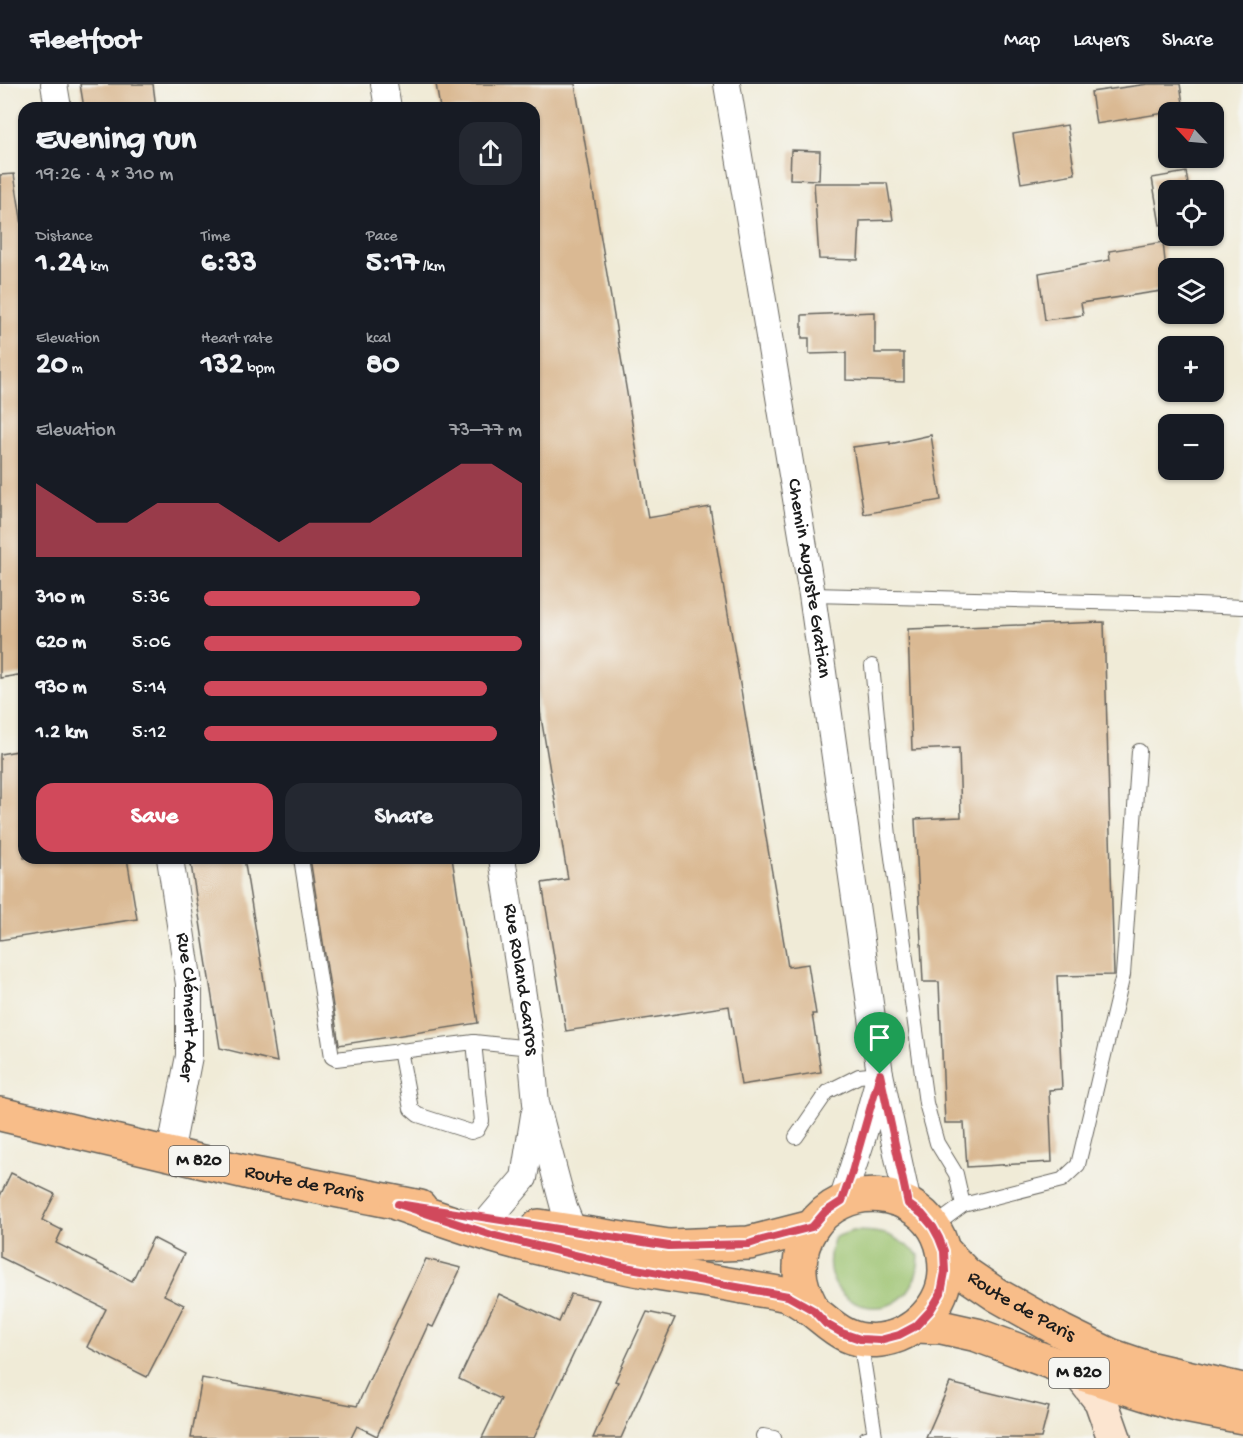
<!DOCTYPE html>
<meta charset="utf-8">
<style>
body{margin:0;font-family:"Gochi Hand",sans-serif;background:#242831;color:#f1f3f6;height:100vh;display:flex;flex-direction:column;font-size:22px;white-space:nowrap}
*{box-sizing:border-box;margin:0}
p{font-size:20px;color:#9ea1a6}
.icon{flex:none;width:33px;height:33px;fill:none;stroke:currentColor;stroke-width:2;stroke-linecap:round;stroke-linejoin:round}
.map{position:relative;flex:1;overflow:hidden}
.sheet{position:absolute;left:18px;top:18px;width:522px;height:762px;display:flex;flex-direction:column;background:#171b24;border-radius:18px;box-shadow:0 2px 4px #0004}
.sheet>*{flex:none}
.needle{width:39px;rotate:296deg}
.tools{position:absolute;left:1158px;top:18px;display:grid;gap:12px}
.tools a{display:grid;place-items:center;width:66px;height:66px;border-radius:12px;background:#171b24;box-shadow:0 2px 4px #0004;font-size:30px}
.pin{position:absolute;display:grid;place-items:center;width:51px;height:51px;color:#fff;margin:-62px -26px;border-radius:50% 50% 50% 0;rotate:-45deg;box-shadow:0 0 6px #0007}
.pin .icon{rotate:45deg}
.round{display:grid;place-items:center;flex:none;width:63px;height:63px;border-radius:18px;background:#242831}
.headline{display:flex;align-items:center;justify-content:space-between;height:102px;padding:0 18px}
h1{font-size:33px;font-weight:700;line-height:45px}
.metrics{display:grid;grid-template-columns:repeat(3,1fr);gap:9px;height:102px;padding:6px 18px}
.metrics div{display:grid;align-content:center}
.metrics b{font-size:30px;font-weight:700}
.metrics small{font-size:16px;font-weight:400}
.metrics p{font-size:16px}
.chart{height:168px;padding:12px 18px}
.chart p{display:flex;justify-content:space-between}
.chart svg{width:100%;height:108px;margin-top:6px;fill:#d1495b;opacity:.7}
.primary-button{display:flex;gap:12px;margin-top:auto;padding:12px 18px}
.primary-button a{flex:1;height:69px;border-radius:18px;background:#d1495b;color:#fff;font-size:24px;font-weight:700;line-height:69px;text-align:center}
.primary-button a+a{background:#242831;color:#f1f3f6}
ul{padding:0 18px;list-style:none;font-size:20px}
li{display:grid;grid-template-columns:96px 72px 1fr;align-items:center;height:45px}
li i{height:15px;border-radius:8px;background:#d1495b}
header{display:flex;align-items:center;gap:36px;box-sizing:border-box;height:84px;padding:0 30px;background:#171b24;border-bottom:2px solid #363941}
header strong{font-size:28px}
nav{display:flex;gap:33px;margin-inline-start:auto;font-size:21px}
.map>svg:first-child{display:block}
.green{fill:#9ac16c;stroke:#5b6e44;stroke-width:1.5}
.building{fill:#dab993}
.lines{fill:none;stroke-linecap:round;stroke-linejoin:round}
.lane-casing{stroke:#66645d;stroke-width:16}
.street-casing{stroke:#66645d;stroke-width:28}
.secondary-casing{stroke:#66645d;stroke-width:36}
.primary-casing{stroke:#66645d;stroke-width:36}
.lane{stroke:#fff;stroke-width:14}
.street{stroke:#fff;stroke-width:26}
.secondary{stroke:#fce5d0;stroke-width:33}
.primary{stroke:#f8bd89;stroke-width:33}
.route-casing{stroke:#fff;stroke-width:12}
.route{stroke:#d1495b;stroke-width:8}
.labels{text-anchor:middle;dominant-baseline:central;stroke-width:5;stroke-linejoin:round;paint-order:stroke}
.shield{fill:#f6f6f2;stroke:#5d5d5c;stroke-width:1.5}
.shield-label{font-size:18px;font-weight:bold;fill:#1c1c1c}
.street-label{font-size:20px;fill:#1c1c1c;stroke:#f6f6f2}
</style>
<header>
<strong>Fleetfoot</strong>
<nav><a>Map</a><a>Layers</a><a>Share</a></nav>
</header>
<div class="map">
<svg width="1243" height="1354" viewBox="0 0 1243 1354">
<rect width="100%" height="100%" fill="#f6f6f2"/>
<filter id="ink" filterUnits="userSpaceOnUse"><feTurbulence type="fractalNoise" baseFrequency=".0167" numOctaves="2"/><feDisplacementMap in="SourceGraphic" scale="12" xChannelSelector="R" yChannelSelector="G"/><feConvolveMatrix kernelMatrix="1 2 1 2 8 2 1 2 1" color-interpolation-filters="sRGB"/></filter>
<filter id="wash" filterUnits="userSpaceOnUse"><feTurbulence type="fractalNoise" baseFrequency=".008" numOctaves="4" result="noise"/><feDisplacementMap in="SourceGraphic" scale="24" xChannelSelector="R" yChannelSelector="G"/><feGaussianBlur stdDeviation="1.35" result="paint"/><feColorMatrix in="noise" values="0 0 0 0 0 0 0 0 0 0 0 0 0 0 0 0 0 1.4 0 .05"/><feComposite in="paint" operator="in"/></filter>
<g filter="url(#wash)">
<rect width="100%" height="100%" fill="#f0ebd7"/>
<path class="green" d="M 852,1147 C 886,1147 893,1150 919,1171 C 917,1255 804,1229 835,1153 Z"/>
<g id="blocks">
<g class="building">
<polygon points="80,0 153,0 156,24 84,24"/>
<polygon points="436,0 575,0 648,434 710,423 788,883 808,880 816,930 812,930 821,988 741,1001 729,922 566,947 542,799 568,795 534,591 534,24 440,24"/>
<polygon points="1148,0 1180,0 1184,26 1096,40 1091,8"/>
<polygon points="1067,41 1075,90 1021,99 1013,50"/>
<polygon points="791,66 820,67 819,96 790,95"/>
<polygon points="1186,88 1189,106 1168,106 1168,140 1160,141 1152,94"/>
<polygon points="14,90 24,153 24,590 0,594 0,91"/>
<polygon points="814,99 887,99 893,136 860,137 858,176 819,175"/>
<polygon points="1163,158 1168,206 1081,219 1083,231 1045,236 1039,189 1110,176 1109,167"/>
<polygon points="875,228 875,269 904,269 904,298 846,296 846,269 809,270 809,254 802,254 802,231"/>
<polygon points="931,351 941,416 864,430 853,363 890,358 890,360"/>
<polygon points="1104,538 1114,891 1057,892 1062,1005 1049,1006 1052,1078 967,1083 964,1039 945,1039 939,898 923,898 915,735 961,733 959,664 912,666 908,545"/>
<polygon points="24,666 24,774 127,774 137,835 0,856 0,670"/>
<polygon points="190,774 244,774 277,978 220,964"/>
<polygon points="310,774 452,774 478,939 339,961"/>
<polygon points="11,1089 55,1110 42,1136 62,1146 56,1159 132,1197 153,1154 184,1170 164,1211 184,1221 147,1293 87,1263 106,1225 0,1173 0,1112"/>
<polygon points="426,1175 461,1184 433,1243 428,1241 377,1352 357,1342 351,1354 191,1354 202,1294 357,1322"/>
<polygon points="499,1210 559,1238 571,1210 599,1216 534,1354 482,1354 501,1315 459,1295"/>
<polygon points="647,1228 675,1234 621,1354 593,1354 618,1298 615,1297"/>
<polygon points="950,1299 1049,1323 1041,1354 926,1354"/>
</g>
</g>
</g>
<g filter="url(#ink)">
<use href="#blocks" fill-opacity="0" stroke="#66645d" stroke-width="1.5"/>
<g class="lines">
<g class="lane-casing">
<g id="lane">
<polyline points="812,511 1175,520 1243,523"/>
<polyline points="872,582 889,752 926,1019 937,1059 956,1090 963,1121"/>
<polyline points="301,774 332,973 336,975 474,958 531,964"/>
<polyline points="400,966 411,1025 418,1031 471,1048 477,1046 482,1037 474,958"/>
<polyline points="796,1053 827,1008 859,992 880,990"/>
<polyline points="933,1143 963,1121 1062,1096 1078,1081 1123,891 1139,667"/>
<polyline points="860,1255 875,1352 866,1354"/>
<polyline points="763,1352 774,1354"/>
</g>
</g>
<g class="street-casing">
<g id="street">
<polyline points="54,0 58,24"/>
<polyline points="384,0 388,24"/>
<path id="s1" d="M 727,0 L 812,511 L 880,990"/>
<path id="s2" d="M 170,774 L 189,900 L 189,972 L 170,1070"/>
<path id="s3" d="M 502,774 L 531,964 L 536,1019 L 564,1124 L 574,1148"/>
<polyline points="842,1117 863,1052 880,990 908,1120"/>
<polyline points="490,1134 524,1094 534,1031"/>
</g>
</g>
<g class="secondary-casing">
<polyline id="secondary" points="1079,1289 1101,1317 1114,1354"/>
</g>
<g class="primary-casing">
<g id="primary">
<path id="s4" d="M 0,1030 L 254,1090 L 420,1123"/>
<path d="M 398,1120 C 430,1131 461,1142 493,1152 C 533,1164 583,1174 625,1183 C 667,1192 711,1196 754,1205 C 765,1207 779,1208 789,1212 C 824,1227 836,1261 880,1256 C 914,1252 945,1221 945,1186 C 945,1163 937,1140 917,1126 C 869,1091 801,1122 800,1183 C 799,1199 806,1212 813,1226"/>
<polyline points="539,1142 669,1162 749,1159 812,1143"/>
<path id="s5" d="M 944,1167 L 966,1190 L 997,1211 L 1061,1247 L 1110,1271 L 1148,1284 L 1243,1306"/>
<polyline points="916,1242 941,1243 977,1251 1079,1289 1180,1321 1243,1333"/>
</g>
</g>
<use href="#lane" class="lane"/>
<use href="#street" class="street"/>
<use href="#secondary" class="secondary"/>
<use href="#primary" class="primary"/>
</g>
</g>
<g class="lines" filter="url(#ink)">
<g class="route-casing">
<polygon id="route" points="880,990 908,1120 922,1130 933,1143 939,1154 944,1167 945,1188 941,1209 930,1227 916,1242 899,1251 880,1256 860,1255 842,1249 826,1240 813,1226 788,1212 625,1183 495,1152 398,1120 669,1162 749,1160 758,1157 812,1143 825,1128 842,1117 852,1088"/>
</g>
<use href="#route" class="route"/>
</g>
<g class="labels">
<g class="shield">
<rect x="169" y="1062" width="60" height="30" rx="4.5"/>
<rect x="1049" y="1274" width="60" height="30" rx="4.5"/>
</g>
<g class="shield-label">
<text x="199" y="1077">M 820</text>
<text x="1079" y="1289">M 820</text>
</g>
<g class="street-label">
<text stroke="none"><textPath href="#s1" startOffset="501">Chemin Auguste Gratian</textPath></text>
<text stroke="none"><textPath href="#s3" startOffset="123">Rue Roland Garros</textPath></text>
<text stroke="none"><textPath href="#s2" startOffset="150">Rue Clément Ader</textPath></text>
<text stroke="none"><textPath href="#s4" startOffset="312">Route de Paris</textPath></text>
<text stroke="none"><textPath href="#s5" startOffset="96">Route de Paris</textPath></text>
</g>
</g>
</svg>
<div class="tools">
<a><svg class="needle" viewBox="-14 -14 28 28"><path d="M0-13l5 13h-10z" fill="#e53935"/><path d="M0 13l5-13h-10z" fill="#9ea1a6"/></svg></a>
<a><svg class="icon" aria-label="locate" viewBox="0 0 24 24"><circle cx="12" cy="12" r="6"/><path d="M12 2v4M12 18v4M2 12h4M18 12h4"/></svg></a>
<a><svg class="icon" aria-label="layers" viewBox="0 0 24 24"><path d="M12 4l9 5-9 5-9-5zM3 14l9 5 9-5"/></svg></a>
<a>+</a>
<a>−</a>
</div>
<div class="pin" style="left:880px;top:990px;background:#1e9e55"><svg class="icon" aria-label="arrive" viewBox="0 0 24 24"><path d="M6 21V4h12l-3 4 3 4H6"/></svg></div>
<section class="sheet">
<div class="headline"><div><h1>Evening run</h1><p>19:26 · 4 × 310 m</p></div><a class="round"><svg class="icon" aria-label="share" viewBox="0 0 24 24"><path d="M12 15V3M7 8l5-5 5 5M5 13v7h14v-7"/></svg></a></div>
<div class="metrics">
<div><p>Distance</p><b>1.24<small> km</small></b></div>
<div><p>Time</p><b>6:33</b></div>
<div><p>Pace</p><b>5:17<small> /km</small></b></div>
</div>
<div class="metrics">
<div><p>Elevation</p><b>20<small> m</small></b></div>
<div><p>Heart rate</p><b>132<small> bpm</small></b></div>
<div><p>kcal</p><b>80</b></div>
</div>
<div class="chart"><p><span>Elevation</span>73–77 m</p>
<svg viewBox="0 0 160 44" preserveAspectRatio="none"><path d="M0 44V14L10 22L20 30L30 30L40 22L50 22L60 22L70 30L80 38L90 30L100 30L110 30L120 22L130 14L140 6L150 6L160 14V44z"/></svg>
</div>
<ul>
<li><b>310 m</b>5:36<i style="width:68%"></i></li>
<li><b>620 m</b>5:06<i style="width:100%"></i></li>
<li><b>930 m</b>5:14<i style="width:89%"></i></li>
<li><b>1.2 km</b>5:12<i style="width:92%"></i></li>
</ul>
<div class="primary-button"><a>Save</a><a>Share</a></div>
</section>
</div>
